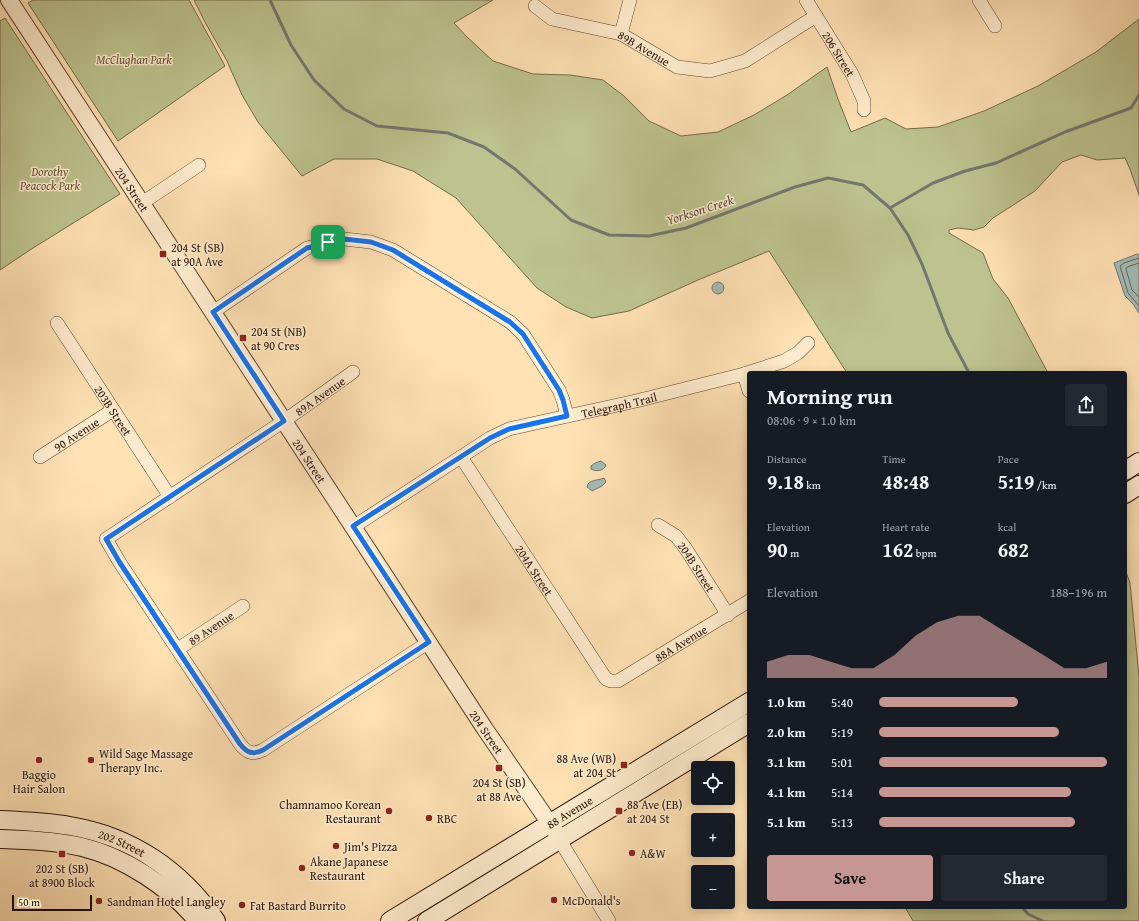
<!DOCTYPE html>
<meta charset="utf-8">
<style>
body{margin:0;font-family:"Gentium Book Plus",serif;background:#242831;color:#f1f3f6;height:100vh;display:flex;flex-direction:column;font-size:15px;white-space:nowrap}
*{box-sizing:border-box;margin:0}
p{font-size:13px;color:#9ea1a6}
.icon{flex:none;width:22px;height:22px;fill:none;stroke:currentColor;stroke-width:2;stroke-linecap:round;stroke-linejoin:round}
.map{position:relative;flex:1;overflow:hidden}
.panel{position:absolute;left:747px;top:371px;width:380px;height:538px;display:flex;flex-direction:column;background:#171b24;border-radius:4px;box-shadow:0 2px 10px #0003}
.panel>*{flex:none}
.buttons{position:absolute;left:691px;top:761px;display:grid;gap:8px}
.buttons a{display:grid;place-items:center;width:44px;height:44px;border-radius:4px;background:#171b24;box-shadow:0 2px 10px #0003;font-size:20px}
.scale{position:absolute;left:12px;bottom:10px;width:80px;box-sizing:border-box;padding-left:4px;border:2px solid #2d1305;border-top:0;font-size:11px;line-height:14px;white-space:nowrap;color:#2d1305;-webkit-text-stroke:3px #ffecce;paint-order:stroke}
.pin{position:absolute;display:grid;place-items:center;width:34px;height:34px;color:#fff;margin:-17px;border-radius:8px;box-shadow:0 2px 6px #0006}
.round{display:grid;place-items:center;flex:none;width:42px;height:42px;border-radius:4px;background:#242831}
.head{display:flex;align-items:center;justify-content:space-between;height:68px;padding:0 20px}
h1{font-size:22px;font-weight:600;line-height:30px}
.metrics{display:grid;grid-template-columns:repeat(3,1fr);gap:6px;height:68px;padding:4px 20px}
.metrics div{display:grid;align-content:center}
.metrics b{font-size:20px;font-weight:600}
.metrics small{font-size:11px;font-weight:400}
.metrics p{font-size:11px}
.chart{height:112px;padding:8px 20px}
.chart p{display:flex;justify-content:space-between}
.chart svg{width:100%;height:72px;margin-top:4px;fill:#c59692;opacity:.7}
.button{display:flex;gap:8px;margin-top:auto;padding:8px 20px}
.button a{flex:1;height:46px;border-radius:4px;background:#c59692;color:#111;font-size:16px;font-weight:600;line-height:46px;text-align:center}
.button a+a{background:#242831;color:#f1f3f6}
ul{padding:0 20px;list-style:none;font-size:13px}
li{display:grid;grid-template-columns:64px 48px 1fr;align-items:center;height:30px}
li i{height:10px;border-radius:5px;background:#c59692}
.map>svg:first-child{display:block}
.green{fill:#bdc38f;stroke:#756b4a}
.water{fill:#a2bcb5;stroke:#73786f}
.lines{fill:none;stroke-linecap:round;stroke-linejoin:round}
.shore{stroke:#68685d;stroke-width:1}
.stream{stroke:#73786f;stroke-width:3}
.minor-casing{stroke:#624631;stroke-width:14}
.tertiary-casing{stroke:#624631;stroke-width:18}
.secondary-casing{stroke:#2d1305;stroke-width:20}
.minor{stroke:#ffecce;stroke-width:13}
.tertiary{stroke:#ffecce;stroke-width:16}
.secondary{stroke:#ffecce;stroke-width:18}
.route-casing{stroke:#fff;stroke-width:8}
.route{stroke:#1a73e8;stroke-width:5}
.poi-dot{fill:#8f2418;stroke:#ffecce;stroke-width:1.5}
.labels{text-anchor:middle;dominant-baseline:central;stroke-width:3;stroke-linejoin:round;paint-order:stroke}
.street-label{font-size:12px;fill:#2d1305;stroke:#ffecce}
.park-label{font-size:12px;font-style:italic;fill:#5f5135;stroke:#ffecce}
.poi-label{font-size:12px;fill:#2d1305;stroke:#ffecce;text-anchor:start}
.water-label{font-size:13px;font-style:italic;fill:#564e43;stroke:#ffecce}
</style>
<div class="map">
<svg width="1139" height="921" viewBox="0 0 1139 921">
<rect width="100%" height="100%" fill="#ffe1b4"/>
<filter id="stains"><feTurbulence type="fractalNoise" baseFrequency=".005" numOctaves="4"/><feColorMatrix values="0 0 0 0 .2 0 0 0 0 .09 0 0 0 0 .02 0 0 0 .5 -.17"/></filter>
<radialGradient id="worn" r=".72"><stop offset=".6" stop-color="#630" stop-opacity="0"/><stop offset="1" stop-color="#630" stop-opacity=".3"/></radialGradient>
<g class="green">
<polygon points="33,0 189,0 225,66 118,141 28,3"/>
<polygon points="194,0 493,0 454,23 466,36 493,61 533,74 570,75 603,80 624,96 649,121 681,136 718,132 754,115 787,95 827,67 838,99 851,132 885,118 906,129 938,127 984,111 1038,86 1096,52 1139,19 1139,195 1130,169 1125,158 1097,160 1081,155 1062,162 1035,191 993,218 984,227 974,230 958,228 949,230 949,233 983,253 993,279 1008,298 1048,373 847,373 769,251 698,280 629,311 592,318 566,307 537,288 456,198 413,171 377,159 334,159 302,176 258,122 242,95 227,61 206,24"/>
<polygon points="5,18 120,194 33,248 0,270 0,21"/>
<polygon points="1125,569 1130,583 1139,677 1139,921 913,921 905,907 1125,907"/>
</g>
<g class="water">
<polygon points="1137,254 1139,255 1139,313 1133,304 1125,296 1114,263"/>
<circle cx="718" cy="288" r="6"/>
<path d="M 601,461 L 606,465 C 604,471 596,472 591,469 L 591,466 L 595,463 Z"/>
<path d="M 604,478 L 606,482 L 602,486 L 592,491 L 587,487 C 588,479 598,481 604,478 Z"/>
</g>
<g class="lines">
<g class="shore">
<polyline points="1139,258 1124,263 1120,266 1128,293 1139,306"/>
<polyline points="1139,263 1127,267 1126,269 1132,290 1139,297"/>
</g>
<g class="stream">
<polyline points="270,0 291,45 314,80 344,109 377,126 448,133 484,147 515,169 571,220 609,235 649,236 686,228 795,187 828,178 863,185 890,208 908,235 922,264 948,333 969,373"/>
<polyline points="890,208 933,183 965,171 996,163 1065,132 1131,108 1139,95"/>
<polyline points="1022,907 1028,914 1043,921"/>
</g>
<g class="minor-casing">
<g id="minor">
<path id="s1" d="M 806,0 L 852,74 L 864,101 L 864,110"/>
<polyline points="979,0 995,26"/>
<path id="s2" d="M 535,6 L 552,19 L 621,34 L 677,67 L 710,71 L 745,61 L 816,16"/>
<polyline points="621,34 630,0"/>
<polyline points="142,203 199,165"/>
<polyline points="213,312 307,248 344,239 371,242 393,250 510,322 523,334 559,390 563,400 567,416"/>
<path id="s3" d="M 57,323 L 170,497"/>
<path d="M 353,372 L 284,421 L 106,539 L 120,563 L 240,744 C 247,753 253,755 263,750 L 429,642"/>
<polyline points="744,374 749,391"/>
<path id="s4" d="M 40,457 L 113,410"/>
<path id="s5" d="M 461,457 L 606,679 L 611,681 L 618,681 L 749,601"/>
<path id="s6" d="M 658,525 L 676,536 L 686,549 L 728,615"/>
<path id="s7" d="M 353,527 L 490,438 L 509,429 L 636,401 L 744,374 L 784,361 L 798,353 L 808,343"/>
<path id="s8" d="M 178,649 L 243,606"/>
<polyline points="559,839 609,921"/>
</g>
</g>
<g class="tertiary-casing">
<g id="tertiary">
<path id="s9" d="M 9,0 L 485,729 L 557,834"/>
</g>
</g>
<g class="secondary-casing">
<g id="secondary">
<polyline points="1125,471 1139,462"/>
<polyline points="1125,494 1139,485"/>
<path id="s10" d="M 0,820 C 23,821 47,822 70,826 C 131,836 181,870 216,921"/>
<path d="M 0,839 C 27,840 55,841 82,847 C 124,857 170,887 198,921"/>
<path id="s11" d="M 390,921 L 749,702"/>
<polyline points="427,921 749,723"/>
</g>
</g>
<use href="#minor" class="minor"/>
<use href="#tertiary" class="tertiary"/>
<use href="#secondary" class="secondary"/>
</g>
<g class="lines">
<g class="route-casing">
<path id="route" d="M 344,239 L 371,242 L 393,250 L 510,322 L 523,334 L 559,390 L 563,400 L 567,416 L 509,429 L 490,438 L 353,526 L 429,642 L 263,750 C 253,755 247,753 240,744 L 120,563 L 106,539 L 284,421 L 213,312 L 307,248 Z"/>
</g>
<use href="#route" class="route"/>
</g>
<g class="poi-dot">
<rect x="159" y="250" width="8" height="8" rx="2"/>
<rect x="239" y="334" width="8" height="8" rx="2"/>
<circle cx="39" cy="760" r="4"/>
<circle cx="91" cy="760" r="4"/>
<rect x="620" y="761" width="8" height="8" rx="2"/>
<rect x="495" y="764" width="8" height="8" rx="2"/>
<circle cx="389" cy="811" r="4"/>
<rect x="615" y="807" width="8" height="8" rx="2"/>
<circle cx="429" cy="818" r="4"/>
<circle cx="336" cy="846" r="4"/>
<circle cx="632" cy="853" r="4"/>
<rect x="58" y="850" width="8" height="8" rx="2"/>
<circle cx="302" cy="868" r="4"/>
<circle cx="554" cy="900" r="4"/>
<circle cx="99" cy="901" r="4"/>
<circle cx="242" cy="905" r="4"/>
</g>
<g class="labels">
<g class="street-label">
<text stroke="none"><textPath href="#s2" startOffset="119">89B Avenue</textPath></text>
<text stroke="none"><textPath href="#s1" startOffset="63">206 Street</textPath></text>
<text stroke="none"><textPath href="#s9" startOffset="226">204 Street</textPath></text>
<text transform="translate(320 396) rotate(-35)">89A Avenue</text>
<text stroke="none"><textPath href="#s7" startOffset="297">Telegraph Trail</textPath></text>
<text stroke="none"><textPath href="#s3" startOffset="104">203B Street</textPath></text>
<text stroke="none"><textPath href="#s4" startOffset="43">90 Avenue</textPath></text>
<text stroke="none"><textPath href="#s9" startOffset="550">204 Street</textPath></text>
<text stroke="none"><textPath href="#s6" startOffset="58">204B Street</textPath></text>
<text stroke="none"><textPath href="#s5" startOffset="135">204A Street</textPath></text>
<text stroke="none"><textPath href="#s8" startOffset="39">89 Avenue</textPath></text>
<text stroke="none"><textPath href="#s5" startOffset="351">88A Avenue</textPath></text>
<text stroke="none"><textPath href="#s9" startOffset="874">204 Street</textPath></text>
<text stroke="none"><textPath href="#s11" startOffset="210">88 Avenue</textPath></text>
<text stroke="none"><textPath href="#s10" startOffset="125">202 Street</textPath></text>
</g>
<g class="park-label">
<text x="134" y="59">McClughan Park</text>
<text x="50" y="171">Dorothy<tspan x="50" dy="14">Peacock Park</tspan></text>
</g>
<g class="poi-label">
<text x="171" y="247">204 St (SB)<tspan x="171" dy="14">at 90A Ave</tspan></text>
<text x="251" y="331">204 St (NB)<tspan x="251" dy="14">at 90 Cres</tspan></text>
<text x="99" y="753">Wild Sage Massage<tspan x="99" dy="14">Therapy Inc.</tspan></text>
<text x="616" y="758" text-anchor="end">88 Ave (WB)<tspan x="616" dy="14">at 204 St</tspan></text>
<text x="39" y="774" text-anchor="middle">Baggio<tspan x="39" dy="14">Hair Salon</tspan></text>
<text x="499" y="782" text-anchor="middle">204 St (SB)<tspan x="499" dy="14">at 88 Ave</tspan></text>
<text x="381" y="804" text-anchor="end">Chamnamoo Korean<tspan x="381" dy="14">Restaurant</tspan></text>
<text x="627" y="804">88 Ave (EB)<tspan x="627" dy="14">at 204 St</tspan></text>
<text x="437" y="818">RBC</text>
<text x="344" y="846">Jim's Pizza</text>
<text x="640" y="853">A&amp;W</text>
<text x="310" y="861">Akane Japanese<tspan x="310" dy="14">Restaurant</tspan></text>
<text x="62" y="868" text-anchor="middle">202 St (SB)<tspan x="62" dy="14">at 8900 Block</tspan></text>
<text x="562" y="900">McDonald's</text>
<text x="107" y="901">Sandman Hotel Langley</text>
<text x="250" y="905">Fat Bastard Burrito</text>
</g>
<g class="water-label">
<text transform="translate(700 210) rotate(-18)">Yorkson Creek</text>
</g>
</g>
<rect width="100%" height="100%" filter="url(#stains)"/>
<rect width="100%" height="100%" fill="url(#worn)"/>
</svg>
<div class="buttons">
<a><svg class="icon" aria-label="locate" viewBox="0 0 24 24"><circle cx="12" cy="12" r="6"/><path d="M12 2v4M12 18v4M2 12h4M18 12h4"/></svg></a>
<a>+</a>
<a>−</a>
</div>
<div class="scale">50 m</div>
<div class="pin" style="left:328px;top:242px;background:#1e9e55"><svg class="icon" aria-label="arrive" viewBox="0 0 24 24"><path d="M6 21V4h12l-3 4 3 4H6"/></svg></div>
<section class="panel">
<div class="head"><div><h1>Morning run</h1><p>08:06 · 9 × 1.0 km</p></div><a class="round"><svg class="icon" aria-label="share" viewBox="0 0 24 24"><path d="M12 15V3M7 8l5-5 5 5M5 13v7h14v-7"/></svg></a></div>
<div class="metrics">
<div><p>Distance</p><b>9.18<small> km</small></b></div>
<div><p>Time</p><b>48:48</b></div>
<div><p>Pace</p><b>5:19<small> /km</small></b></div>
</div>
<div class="metrics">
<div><p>Elevation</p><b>90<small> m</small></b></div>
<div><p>Heart rate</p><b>162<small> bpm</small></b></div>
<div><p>kcal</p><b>682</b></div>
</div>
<div class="chart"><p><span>Elevation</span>188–196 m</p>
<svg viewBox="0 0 160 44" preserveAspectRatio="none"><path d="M0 44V34L10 30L20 30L30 34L40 38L50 38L60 30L70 18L80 10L90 6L100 6L110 14L120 22L130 30L140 38L150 38L160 34V44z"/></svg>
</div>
<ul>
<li><b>1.0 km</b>5:40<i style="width:61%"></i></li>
<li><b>2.0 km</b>5:19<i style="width:79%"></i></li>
<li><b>3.1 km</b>5:01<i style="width:100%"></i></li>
<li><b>4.1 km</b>5:14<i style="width:84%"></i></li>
<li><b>5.1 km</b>5:13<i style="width:86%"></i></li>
</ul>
<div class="button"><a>Save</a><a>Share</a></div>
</section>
</div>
